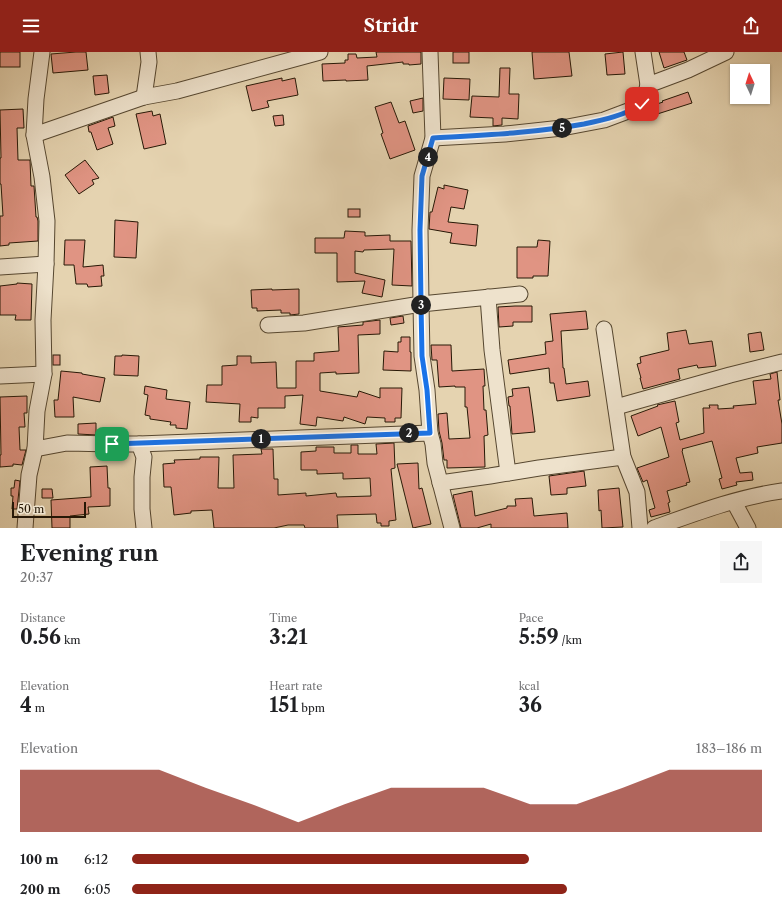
<!DOCTYPE html>
<meta charset="utf-8">
<style>
body{margin:0;font-family:"Libre Caslon Text",serif;background:#f6f6f6;color:#202124;height:100vh;display:flex;flex-direction:column;font-size:15px;white-space:nowrap}
*{box-sizing:border-box;margin:0}
p{font-size:13px;color:#757577}
.icon{flex:none;width:22px;height:22px;fill:none;stroke:currentColor;stroke-width:2;stroke-linecap:round;stroke-linejoin:round}
.map{position:relative;height:476px;overflow:hidden}
.drawer{display:flex;flex-direction:column;background:#fff;flex:1}
.drawer>*{flex:none}
.needle{width:26px;rotate:356deg}
.fabs{position:absolute;left:730px;top:12px;display:grid;gap:8px}
.fabs a{display:grid;place-items:center;width:40px;height:40px;border-radius:0px;background:#fff;box-shadow:0 1px 3px #0004;font-size:20px}
.scale{position:absolute;left:12px;bottom:10px;width:74px;box-sizing:border-box;padding-left:4px;border:2px solid #271806;border-top:0;font-size:11px;line-height:14px;white-space:nowrap;color:#271806;-webkit-text-stroke:3px #eee2cc;paint-order:stroke}
.pin{position:absolute;display:grid;place-items:center;width:34px;height:34px;color:#fff;margin:-17px;border-radius:8px;box-shadow:0 2px 6px #0006}
.km{position:absolute;width:20px;height:20px;margin:-10px;border-radius:50%;background:#222;color:#fff;font-size:11px;line-height:20px;text-align:center}
.round{display:grid;place-items:center;flex:none;width:42px;height:42px;border-radius:0px;background:#f6f6f6}
.head{display:flex;align-items:center;justify-content:space-between;height:68px;padding:0 20px}
h1{font-size:22px;font-weight:800;line-height:30px}
.stats{display:grid;grid-template-columns:repeat(3,1fr);gap:6px;height:68px;padding:4px 20px}
.stats div{display:grid;align-content:center}
.stats b{font-size:20px;font-weight:800}
.stats small{font-size:11px;font-weight:400}
.stats p{font-size:11px}
.chart{height:112px;padding:8px 20px}
.chart p{display:flex;justify-content:space-between}
.chart svg{width:100%;height:72px;margin-top:4px;fill:#8f2418;opacity:.7}
ul{padding:0 20px;list-style:none;font-size:13px}
li{display:grid;grid-template-columns:64px 48px 1fr;align-items:center;height:30px}
li i{height:10px;border-radius:5px;background:#8f2418}
header{display:flex;justify-content:space-between;align-items:center;height:52px;padding:0 20px;background:#8f2418;color:#fff;font-size:18px;font-weight:800}
.map>svg:first-child{display:block}
.building{fill:#e09483;stroke:#271806}
.lines{fill:none;stroke-linecap:round;stroke-linejoin:round}
.minor-casing{stroke:#564730;stroke-width:17}
.minor{stroke:#eee2cc;stroke-width:15}
.route-casing{stroke:#fff;stroke-width:8}
.route{stroke:#1a73e8;stroke-width:5}
</style>
<header><svg class="icon" aria-label="menu" viewBox="0 0 24 24"><path d="M4 6h16M4 12h16M4 18h16"/></svg>Stridr<svg class="icon" aria-label="share" viewBox="0 0 24 24"><path d="M12 15V3M7 8l5-5 5 5M5 13v7h14v-7"/></svg></header>
<div class="map">
<svg width="782" height="476" viewBox="0 0 782 476">
<rect width="100%" height="100%" fill="#e5d3b0"/>
<filter id="stains"><feTurbulence type="fractalNoise" baseFrequency=".005" numOctaves="4"/><feColorMatrix values="0 0 0 0 .2 0 0 0 0 .09 0 0 0 0 .02 0 0 0 .5 -.17"/></filter>
<radialGradient id="worn" r=".72"><stop offset=".6" stop-color="#630" stop-opacity="0"/><stop offset="1" stop-color="#630" stop-opacity=".3"/></radialGradient>
<g class="building">
<rect x="0" y="0" width="20" height="15"/>
<polygon points="76,0 86,0 88,18 53,21 51,2"/>
<polygon points="376,0 421,0 421,12 409,13 409,12 403,12 403,10 367,14 368,28 346,29 346,28 323,29 322,12 345,11 345,8 348,8 348,2 356,2 357,6 377,5"/>
<rect x="453" y="0" width="16" height="11"/>
<polygon points="532,0 569,0 572,24 534,27"/>
<polygon points="623,0 625,22 607,23 605,2"/>
<polygon points="659,0 684,0 687,8 664,16"/>
<polygon points="500,16 510,16 509,42 519,42 518,67 502,66 502,73 493,74 493,66 470,65 472,44 499,45"/>
<polygon points="107,23 109,41 95,43 93,24"/>
<polygon points="282,26 282,29 295,26 298,43 267,49 269,55 252,59 246,34"/>
<polygon points="444,26 470,27 469,48 443,47"/>
<polygon points="688,40 692,51 651,64 649,57 651,54 663,50 662,49"/>
<polygon points="423,46 423,59 413,61 410,49"/>
<polygon points="391,50 399,71 405,69 415,98 390,107 381,82 383,81 375,55"/>
<polygon points="23,57 24,76 17,76 18,108 30,108 31,134 34,134 36,165 37,165 38,169 38,189 9,191 9,193 0,194 0,164 3,164 1,132 0,132 0,106 1,106 0,58"/>
<polygon points="152,59 153,64 160,62 166,92 144,97 136,62"/>
<polygon points="283,63 284,73 275,74 273,64"/>
<polygon points="113,65 115,74 108,76 113,92 97,98 91,80 89,80 88,74"/>
<polygon points="85,108 99,126 92,128 94,132 79,142 65,123"/>
<polygon points="444,133 468,138 464,157 451,155 448,170 478,173 476,194 450,191 452,181 429,177 430,160 432,160 438,135 444,137"/>
<rect x="348" y="157" width="12" height="8"/>
<polygon points="115,168 138,170 136,206 114,205"/>
<polygon points="345,179 365,180 365,184 390,183 390,189 411,189 412,234 392,233 394,197 364,198 363,200 355,199 355,221 385,228 382,245 362,241 365,229 337,230 337,201 315,201 315,186 344,186"/>
<polygon points="65,188 85,188 83,215 103,213 104,224 101,224 102,234 88,235 87,232 76,232 74,213 64,213"/>
<polygon points="538,188 550,189 548,224 533,224 533,226 517,226 517,195 537,195"/>
<polygon points="17,231 32,232 31,268 15,268 16,263 0,263 0,234 17,232"/>
<polygon points="272,237 272,238 299,237 299,262 290,263 290,261 281,261 281,258 257,259 257,256 252,256 251,238"/>
<polygon points="515,254 532,254 532,270 513,270 513,274 499,275 498,255"/>
<polygon points="586,259 588,277 561,279 563,316 564,316 566,332 588,329 590,344 557,349 554,331 550,331 549,316 510,322 508,308 546,302 545,290 553,289 550,262"/>
<polygon points="403,264 404,271 391,273 390,266"/>
<polygon points="380,268 380,282 358,283 359,321 336,322 336,320 320,321 320,339 357,345 359,339 380,346 380,336 402,336 401,366 395,366 395,370 385,370 385,366 367,365 365,372 344,365 343,369 317,365 316,374 300,372 303,343 285,344 285,356 258,356 258,366 251,365 251,370 239,370 240,352 206,350 207,333 222,333 222,314 237,313 237,304 251,304 251,311 276,310 277,336 296,336 296,309 314,309 314,301 339,299 338,275 363,273 363,270"/>
<polygon points="686,278 689,292 712,289 716,314 698,316 697,313 678,317 680,327 643,337 640,326 641,326 637,312 641,311 640,305 669,298 667,281"/>
<polygon points="761,280 764,298 750,300 748,282"/>
<polygon points="401,285 410,285 410,300 411,300 411,319 383,318 384,299 398,300 398,290 401,290"/>
<polygon points="431,293 451,293 452,319 484,317 485,334 483,334 484,358 486,358 488,383 484,384 485,415 447,416 447,408 444,408 442,391 439,379 438,362 447,361 449,387 470,386 467,355 465,355 465,335 455,335 455,334 439,335 437,308 432,308"/>
<rect x="53" y="303" width="7" height="10"/>
<polygon points="122,303 139,304 138,324 114,323 115,304 122,304"/>
<polygon points="61,319 82,321 82,322 105,326 100,350 73,345 74,365 55,365 54,348 58,348"/>
<polygon points="777,320 780,348 778,348 782,372 782,391 757,395 758,401 736,406 740,421 752,420 753,428 736,430 737,433 722,437 719,427 722,426 712,389 682,397 683,398 682,399 690,430 686,431 687,433 667,439 670,450 668,451 670,460 651,465 649,458 655,456 647,428 643,430 637,416 669,405 661,375 638,384 631,364 658,354 657,353 675,349 679,370 676,371 680,388 704,381 703,356 710,356 709,353 718,353 718,357 734,356 733,354 756,352 753,329 771,327 770,322"/>
<polygon points="145,334 167,338 166,347 190,350 187,377 176,376 176,373 170,373 171,370 150,367 150,364 145,363 148,343 144,342"/>
<polygon points="529,335 533,364 535,380 512,382 510,354 509,354 508,345 513,344 512,337"/>
<polygon points="27,344 27,361 24,361 25,375 19,375 20,398 26,398 22,413 13,412 13,414 0,415 0,403 1,403 0,345"/>
<polygon points="96,371 96,383 78,382 78,372"/>
<polygon points="394,391 395,416 391,417 396,468 389,469 389,474 381,474 381,471 377,471 376,462 337,463 338,476 305,476 304,473 288,473 274,476 214,476 212,458 191,459 191,461 174,463 171,435 164,435 163,412 175,411 174,408 200,407 200,405 219,405 218,436 234,436 233,403 262,402 261,397 273,397 274,427 278,427 278,443 306,441 306,444 336,441 337,445 371,444 370,426 343,427 343,421 317,422 317,418 301,418 301,400 316,399 316,395 334,395 334,401 351,401 351,393 358,393 358,402 377,402 376,392"/>
<polygon points="418,411 419,437 422,436 431,472 413,476 397,412"/>
<polygon points="107,414 108,436 110,436 110,454 88,455 89,462 70,464 70,476 52,476 51,448 91,445 90,415"/>
<polygon points="584,419 586,434 567,436 567,442 551,443 549,424"/>
<polygon points="15,428 20,429 17,457 12,457 13,444 11,444 11,436 14,436"/>
<polygon points="619,436 623,475 602,476 601,458 599,459 598,438"/>
<polygon points="42,437 52,437 53,446 42,446"/>
<polygon points="472,439 475,464 507,456 507,454 516,454 515,447 532,446 534,464 567,461 568,476 491,476 491,472 477,476 461,476 453,443"/>
</g>
<g class="lines">
<g class="minor-casing">
<g id="minor">
<polyline points="430,0 433,86 422,124 420,178 421,252 422,304 427,338 430,381 433,392 435,411 452,476"/>
<polyline points="643,0 648,33"/>
<polyline points="144,45 149,10 148,0"/>
<polyline points="34,83 144,45 177,39 320,0"/>
<polyline points="433,86 505,82 562,76 604,68 636,56 642,52 644,48 648,33 688,18 726,0"/>
<polyline points="0,215 46,212"/>
<polyline points="488,245 492,298 508,421"/>
<polyline points="268,273 304,271 421,252 520,242"/>
<polyline points="604,277 623,405 637,440 640,476"/>
<polyline points="0,324 44,322"/>
<polyline points="616,355 730,323 782,310"/>
<polyline points="139,392 430,381"/>
<polyline points="35,397 67,391 112,392 139,392 144,405 142,425 142,457 144,476"/>
<polyline points="440,431 490,424 539,416 623,405"/>
<polyline points="734,450 748,476"/>
<polyline points="25,476 29,423 35,397 37,359 44,322 43,268 46,212 47,169 42,125 34,83 36,47 42,0"/>
<path d="M 654,476 C 696,461 738,445 782,439"/>
</g>
</g>
<use href="#minor" class="minor"/>
</g>
<g class="lines">
<g class="route-casing">
<path id="route" d="M 112,392 L 430,381 L 427,338 L 422,304 L 421,252 L 420,178 L 422,124 L 433,86 C 484,83 534,81 584,72 C 603,68 626,63 642,52"/>
</g>
<use href="#route" class="route"/>
</g>
<rect width="100%" height="100%" filter="url(#stains)"/>
<rect width="100%" height="100%" fill="url(#worn)"/>
</svg>
<div class="fabs">
<a><svg class="needle" viewBox="-14 -14 28 28"><path d="M0-13l5 13h-10z" fill="#e53935"/><path d="M0 13l5-13h-10z" fill="#757577"/></svg></a>
</div>
<div class="scale">50 m</div>
<div class="pin" style="left:112px;top:392px;background:#1e9e55"><svg class="icon" aria-label="arrive" viewBox="0 0 24 24"><path d="M6 21V4h12l-3 4 3 4H6"/></svg></div>
<div class="pin" style="left:642px;top:52px;background:#d93025"><svg class="icon" aria-label="check" viewBox="0 0 24 24"><path d="M5 12l5 5 9-10"/></svg></div>
<b class="km" style="left:261px;top:387px">1</b>
<b class="km" style="left:409px;top:381px">2</b>
<b class="km" style="left:421px;top:253px">3</b>
<b class="km" style="left:428px;top:105px">4</b>
<b class="km" style="left:562px;top:76px">5</b>
</div>
<section class="drawer">
<div class="head"><div><h1>Evening run</h1><p>20:37</p></div><a class="round"><svg class="icon" aria-label="share" viewBox="0 0 24 24"><path d="M12 15V3M7 8l5-5 5 5M5 13v7h14v-7"/></svg></a></div>
<div class="stats">
<div><p>Distance</p><b>0.56<small> km</small></b></div>
<div><p>Time</p><b>3:21</b></div>
<div><p>Pace</p><b>5:59<small> /km</small></b></div>
</div>
<div class="stats">
<div><p>Elevation</p><b>4<small> m</small></b></div>
<div><p>Heart rate</p><b>151<small> bpm</small></b></div>
<div><p>kcal</p><b>36</b></div>
</div>
<div class="chart"><p><span>Elevation</span>183–186 m</p>
<svg viewBox="0 0 160 44" preserveAspectRatio="none"><path d="M0 44V6L10 6L20 6L30 6L40 17L50 27L60 38L70 27L80 17L90 17L100 17L110 27L120 27L130 17L140 6L150 6L160 6V44z"/></svg>
</div>
<ul>
<li><b>100 m</b>6:12<i style="width:63%"></i></li>
<li><b>200 m</b>6:05<i style="width:69%"></i></li>
</ul>
</section>
